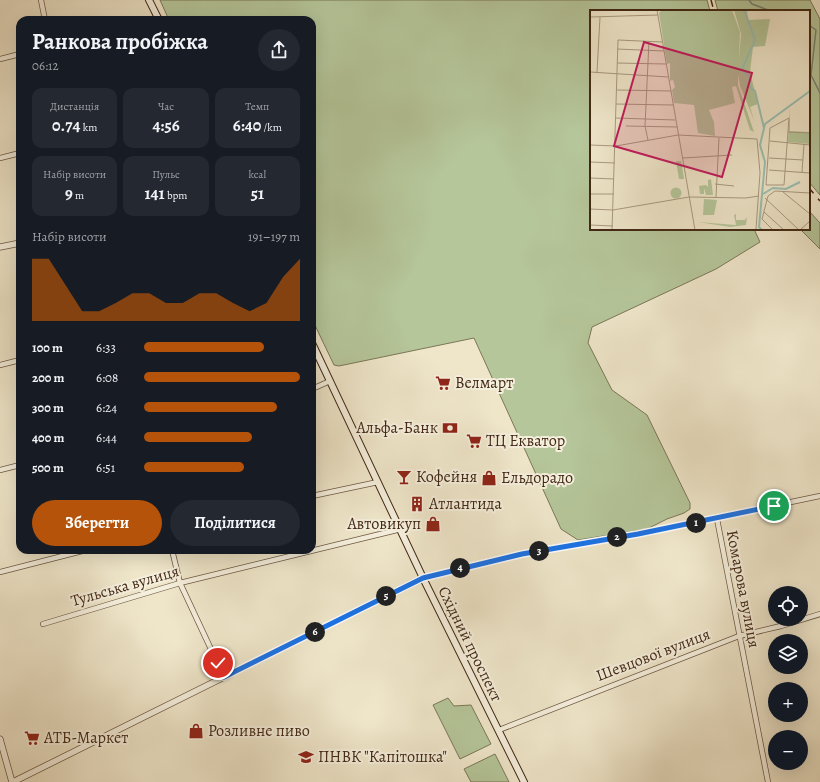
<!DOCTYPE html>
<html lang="uk">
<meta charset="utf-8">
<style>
body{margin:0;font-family:Alegreya,serif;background:#242831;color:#f1f3f6;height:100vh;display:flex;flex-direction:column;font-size:15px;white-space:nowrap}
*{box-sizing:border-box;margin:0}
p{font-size:13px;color:#9ea1a6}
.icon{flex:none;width:22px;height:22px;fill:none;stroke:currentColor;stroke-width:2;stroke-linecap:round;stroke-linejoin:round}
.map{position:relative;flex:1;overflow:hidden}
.side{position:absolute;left:16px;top:16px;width:300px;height:538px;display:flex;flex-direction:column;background:#171b24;border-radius:12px;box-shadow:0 4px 16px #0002}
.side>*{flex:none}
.fabs{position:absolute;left:768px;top:586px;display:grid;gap:8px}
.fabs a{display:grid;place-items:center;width:40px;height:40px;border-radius:50%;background:#171b24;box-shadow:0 4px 16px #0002;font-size:20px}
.pin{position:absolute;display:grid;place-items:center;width:34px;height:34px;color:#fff;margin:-17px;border:2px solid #fff;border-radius:50%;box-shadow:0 1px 4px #0007}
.km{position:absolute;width:20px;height:20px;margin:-10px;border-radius:50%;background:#222;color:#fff;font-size:11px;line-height:20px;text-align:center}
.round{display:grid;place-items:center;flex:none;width:42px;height:42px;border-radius:21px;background:#242831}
.head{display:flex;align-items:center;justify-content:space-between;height:68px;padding:0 16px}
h1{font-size:22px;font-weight:600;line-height:30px}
.figures{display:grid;grid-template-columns:repeat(3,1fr);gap:6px;height:68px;padding:4px 16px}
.figures div{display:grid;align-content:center;border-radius:10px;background:#242831;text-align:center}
.figures b{font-size:17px;font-weight:600}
.figures small{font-size:11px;font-weight:400}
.figures p{font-size:11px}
.chart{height:112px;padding:8px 16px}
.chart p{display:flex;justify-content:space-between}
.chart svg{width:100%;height:72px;margin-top:4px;fill:#b45309;opacity:.7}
.primary-button{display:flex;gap:8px;margin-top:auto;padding:8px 16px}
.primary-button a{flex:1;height:46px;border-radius:24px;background:#b45309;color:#fff;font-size:16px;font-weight:600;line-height:46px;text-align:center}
.primary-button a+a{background:#242831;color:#f1f3f6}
ul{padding:0 16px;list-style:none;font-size:13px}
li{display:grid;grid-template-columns:64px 48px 1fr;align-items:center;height:30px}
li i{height:10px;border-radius:5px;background:#b45309}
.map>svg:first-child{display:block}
.green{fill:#b5c69a;stroke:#7b7757}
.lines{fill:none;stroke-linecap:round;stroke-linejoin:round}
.stream{stroke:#768374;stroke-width:1.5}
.minor-casing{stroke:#6c5842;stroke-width:6}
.tertiary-casing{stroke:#6c5842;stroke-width:7}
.secondary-casing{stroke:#412814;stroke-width:8}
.minor{stroke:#f5efdd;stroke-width:4.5}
.tertiary{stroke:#f5efdd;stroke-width:5.5}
.secondary{stroke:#f5efdd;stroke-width:6}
.rail{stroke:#412814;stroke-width:1.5;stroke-dasharray:7 7;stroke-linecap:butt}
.route-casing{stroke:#fff;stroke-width:8}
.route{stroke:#1a73e8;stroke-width:5}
.labels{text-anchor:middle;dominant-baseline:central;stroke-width:4;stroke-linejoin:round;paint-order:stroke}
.poi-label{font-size:16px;fill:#412814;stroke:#f5efdd;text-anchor:start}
.street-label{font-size:16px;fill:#412814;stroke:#f5efdd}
.inset-river{fill:none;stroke:#9ac0b4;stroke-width:2}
.inset-road{fill:none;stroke:#a99a81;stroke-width:1}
.view{fill:#c2185b;fill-opacity:0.15;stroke:#c2185b;stroke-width:2}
.inset-edge{fill:none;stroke:#412814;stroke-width:2}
</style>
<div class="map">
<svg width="820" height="782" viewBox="0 0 820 782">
<rect width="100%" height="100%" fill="#efe6ca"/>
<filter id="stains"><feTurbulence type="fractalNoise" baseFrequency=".005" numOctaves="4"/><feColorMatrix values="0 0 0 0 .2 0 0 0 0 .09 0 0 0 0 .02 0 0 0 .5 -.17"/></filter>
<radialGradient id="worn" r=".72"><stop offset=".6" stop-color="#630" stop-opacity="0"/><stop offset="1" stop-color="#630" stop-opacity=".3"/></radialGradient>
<g class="green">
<polygon points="160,0 707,0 710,11 591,11 591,229 754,229 760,242 716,269 592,327 588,343 612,390 647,415 690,503 690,509 684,513 667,519 647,529 578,540 561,529 474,338 339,366 334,365 312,319 312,20 169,20"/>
<polygon points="715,0 810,0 820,19 820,195 809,182 809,11 718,11"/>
<polygon points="809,211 820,223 820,249 800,229 809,229"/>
<polygon points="448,698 454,706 471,705 491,744 460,759 433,705"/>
<polygon points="495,754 509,782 471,782 464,769"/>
</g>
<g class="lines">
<g class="stream">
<polyline points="749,0 752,4 771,11"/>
<polyline points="809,25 816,30 811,75 820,93"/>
</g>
<g class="minor-casing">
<g id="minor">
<polyline points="41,0 45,20"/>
<polyline points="0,59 20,54"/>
<polyline points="0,158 20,153"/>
<polyline points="0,365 20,360"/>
<polyline points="312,389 330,381"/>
<polyline points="0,470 20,465"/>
<polyline points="312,496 378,482"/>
<polyline points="717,519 768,782"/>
<polyline points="172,550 180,583 224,677"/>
<polyline points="0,572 86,550"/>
<polyline points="423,578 522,554 638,534 820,496"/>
<polyline points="43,624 180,583 401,529"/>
<polyline points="499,730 739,636 781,626 820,614"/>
</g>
</g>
<g class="tertiary-casing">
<g id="tertiary">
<polyline points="0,247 20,243"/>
<polyline points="0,739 12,782"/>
<polyline points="13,782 423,578"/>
</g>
</g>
<g class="secondary-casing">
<g id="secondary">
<polyline points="149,0 159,20"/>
<polyline points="312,343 423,578 524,782"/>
</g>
</g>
<use href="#minor" class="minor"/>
<use href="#tertiary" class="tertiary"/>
<use href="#secondary" class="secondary"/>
<g class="rail">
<polyline points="711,0 714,11"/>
<polyline points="809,188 820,201"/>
</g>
</g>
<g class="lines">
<g class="route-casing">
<polyline id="route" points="218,663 224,677 423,578 522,554 638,534 774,506"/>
</g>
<use href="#route" class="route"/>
</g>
<defs>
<g id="supermarket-bare" transform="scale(1.2)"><path d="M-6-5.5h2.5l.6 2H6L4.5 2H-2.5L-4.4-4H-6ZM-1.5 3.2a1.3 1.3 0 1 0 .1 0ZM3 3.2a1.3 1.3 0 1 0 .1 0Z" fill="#8f2418" stroke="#f5efdd" stroke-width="2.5" paint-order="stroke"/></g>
<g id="bank-bare" transform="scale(1.2)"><path d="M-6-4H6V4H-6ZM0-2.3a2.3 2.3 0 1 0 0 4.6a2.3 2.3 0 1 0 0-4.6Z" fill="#8f2418" stroke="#f5efdd" stroke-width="2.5" paint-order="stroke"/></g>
<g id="bar-bare" transform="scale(1.2)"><path d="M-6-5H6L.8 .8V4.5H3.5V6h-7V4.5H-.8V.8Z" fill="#8f2418" stroke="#f5efdd" stroke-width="2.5" paint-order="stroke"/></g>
<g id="shop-bare" transform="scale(1.2)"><path d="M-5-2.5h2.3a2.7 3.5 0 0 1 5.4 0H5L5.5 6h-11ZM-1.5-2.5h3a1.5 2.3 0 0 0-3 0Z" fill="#8f2418" stroke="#f5efdd" stroke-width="2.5" paint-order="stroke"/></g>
<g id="building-bare" transform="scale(1.2)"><path d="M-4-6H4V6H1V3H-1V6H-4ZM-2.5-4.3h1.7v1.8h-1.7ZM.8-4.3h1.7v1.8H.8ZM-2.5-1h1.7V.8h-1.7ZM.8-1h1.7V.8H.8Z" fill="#8f2418" stroke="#f5efdd" stroke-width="2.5" paint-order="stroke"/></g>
<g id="school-bare" transform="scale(1.2)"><path d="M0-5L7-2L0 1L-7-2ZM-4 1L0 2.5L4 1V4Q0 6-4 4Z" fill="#8f2418" stroke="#f5efdd" stroke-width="2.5" paint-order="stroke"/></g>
</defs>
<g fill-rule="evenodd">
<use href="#supermarket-bare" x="443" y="383"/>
<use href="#bank-bare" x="450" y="428"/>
<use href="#supermarket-bare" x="474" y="441"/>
<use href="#bar-bare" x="404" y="477"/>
<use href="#shop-bare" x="489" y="478"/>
<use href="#building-bare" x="417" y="504"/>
<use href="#shop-bare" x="433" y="524"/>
<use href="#shop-bare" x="196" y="731"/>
<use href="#supermarket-bare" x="32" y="738"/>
<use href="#school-bare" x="306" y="757"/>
</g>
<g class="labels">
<g class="poi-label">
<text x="455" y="383">Велмарт</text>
<text x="438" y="428" text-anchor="end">Альфа-Банк</text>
<text x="486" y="441">ТЦ Екватор</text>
<text x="416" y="477">Кофейня</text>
<text x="501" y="478">Ельдорадо</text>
<text x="429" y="504">Атлантида</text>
<text x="421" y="524" text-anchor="end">Автовикуп</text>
<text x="208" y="731">Розливне пиво</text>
<text x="44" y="738">АТБ-Маркет</text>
<text x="318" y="757">ПНВК "Капітошка"</text>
</g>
<g class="street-label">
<text transform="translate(125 586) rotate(-16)">Тульська вулиця</text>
<text transform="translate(743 589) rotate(79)">Комарова вулиця</text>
<text transform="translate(470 644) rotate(64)">Східний проспект</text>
<text transform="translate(653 655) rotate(-21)">Шевцової вулиця</text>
</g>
</g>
<g transform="translate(590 10)">
<rect width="220" height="220" fill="#efe6ca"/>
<path d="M 72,0 L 142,0 L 150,22 L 148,75 L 164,122 L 160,120 L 146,76 L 142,77 L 145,93 L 119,100 L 124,112 L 125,126 L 108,123 L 104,95 L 84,93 L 82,80 L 85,77 L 83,70 L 80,71 L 80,53 L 77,54 L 69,3 ZM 144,0 L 157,0 L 158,10 L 180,9 L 175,36 L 163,37 L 160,62 L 168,94 L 160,97 L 164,110 L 150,76 L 148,62 L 151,24 ZM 200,97 L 200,121 L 220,122 L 220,134 L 198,132 ZM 86,151 L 91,151 L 94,169 L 89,169 ZM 121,169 L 123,185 L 116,185 L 114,178 L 114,184 L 110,184 L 109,176 L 116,175 L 118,177 L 118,170 ZM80.5 183a5.5 5.5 0 1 1 11 0a5.5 5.5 0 1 1-11 0ZM 114,189 L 127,190 L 124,205 L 113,205 ZM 146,204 L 146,210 L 155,210 L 157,207 L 156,215 L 140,217 L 108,212 L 146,215 L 144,205 Z" fill="#b5c69a"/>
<path class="inset-river" d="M 152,0 L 155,2 L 165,30 L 152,59 L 160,67 L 159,76 L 165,81 L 174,118M 173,184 L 183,178 L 196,179 L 210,172M 172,220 L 169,217 L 175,152 L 170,135 L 175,114 L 220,81"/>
<path class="inset-road" d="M 67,0 L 105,220M 0,7 L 68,5M 27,39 L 74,41M 27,53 L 76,54M 0,62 L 78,67M 7,62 L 10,7M 27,80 L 81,81M 26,94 L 83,95M 26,108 L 85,110M 199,108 L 194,175 L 176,175 L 180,118 ZM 36,116 L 87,117M 198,122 L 220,123M 58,130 L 55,116 L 59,31M 180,131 L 220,135M 0,135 L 26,136 L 88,125 L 167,129 L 170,163 L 166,219 L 163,220M 93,148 L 142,145M 179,148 L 213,150M 0,152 L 25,153M 179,160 L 220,163M 212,162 L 214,134M 0,168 L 24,169M 125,174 L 144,176M 193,182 L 220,204M 0,184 L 24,184M 99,187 L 156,188 L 169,186M 126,187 L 129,128M 175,188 L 209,220M 0,199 L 23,200 L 99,187M 174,202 L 194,220M 0,215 L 23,216M 22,220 L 28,30 L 72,32M 183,220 L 172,209 L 178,186 L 185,181 L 220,183M 210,220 L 220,211"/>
<path class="view" d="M 54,32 L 162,63 L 132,167 L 24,136 Z"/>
<rect width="220" height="220" class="inset-edge"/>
</g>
<rect width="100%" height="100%" filter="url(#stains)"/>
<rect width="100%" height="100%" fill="url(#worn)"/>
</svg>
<div class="fabs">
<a><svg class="icon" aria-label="locate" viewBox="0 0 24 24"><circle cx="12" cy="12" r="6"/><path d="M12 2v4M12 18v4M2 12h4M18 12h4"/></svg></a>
<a><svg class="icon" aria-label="layers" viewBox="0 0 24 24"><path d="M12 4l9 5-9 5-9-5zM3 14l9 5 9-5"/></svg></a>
<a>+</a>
<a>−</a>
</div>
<div class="pin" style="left:774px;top:506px;background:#1e9e55"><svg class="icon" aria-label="arrive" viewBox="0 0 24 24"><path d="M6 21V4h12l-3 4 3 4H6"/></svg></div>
<div class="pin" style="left:218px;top:663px;background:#d93025"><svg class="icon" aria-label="check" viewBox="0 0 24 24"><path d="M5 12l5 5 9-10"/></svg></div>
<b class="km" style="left:696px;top:523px">1</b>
<b class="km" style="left:617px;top:537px">2</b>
<b class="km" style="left:539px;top:551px">3</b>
<b class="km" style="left:460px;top:568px">4</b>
<b class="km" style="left:386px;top:596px">5</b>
<b class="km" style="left:315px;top:632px">6</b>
<section class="side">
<div class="head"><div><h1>Ранкова пробіжка</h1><p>06:12</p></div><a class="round"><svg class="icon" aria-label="share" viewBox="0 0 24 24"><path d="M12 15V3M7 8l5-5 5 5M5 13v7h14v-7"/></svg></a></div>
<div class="figures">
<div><p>Дистанція</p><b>0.74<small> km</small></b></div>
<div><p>Час</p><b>4:56</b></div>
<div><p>Темп</p><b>6:40<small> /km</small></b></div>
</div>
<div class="figures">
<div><p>Набір висоти</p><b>9<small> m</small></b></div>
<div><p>Пульс</p><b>141<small> bpm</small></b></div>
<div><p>kcal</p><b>51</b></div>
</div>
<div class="chart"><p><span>Набір висоти</span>191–197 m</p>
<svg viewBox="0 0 160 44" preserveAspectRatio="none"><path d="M0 44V6L10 6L20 22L30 38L40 38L50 33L60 27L70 27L80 33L90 33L100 27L110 27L120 33L130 38L140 33L150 17L160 6V44z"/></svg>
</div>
<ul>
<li><b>100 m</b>6:33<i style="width:77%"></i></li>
<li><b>200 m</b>6:08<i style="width:100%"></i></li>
<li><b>300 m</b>6:24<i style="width:85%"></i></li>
<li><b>400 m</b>6:44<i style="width:69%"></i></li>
<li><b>500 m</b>6:51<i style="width:64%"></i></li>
</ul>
<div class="primary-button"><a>Зберегти</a><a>Поділитися</a></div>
</section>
</div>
